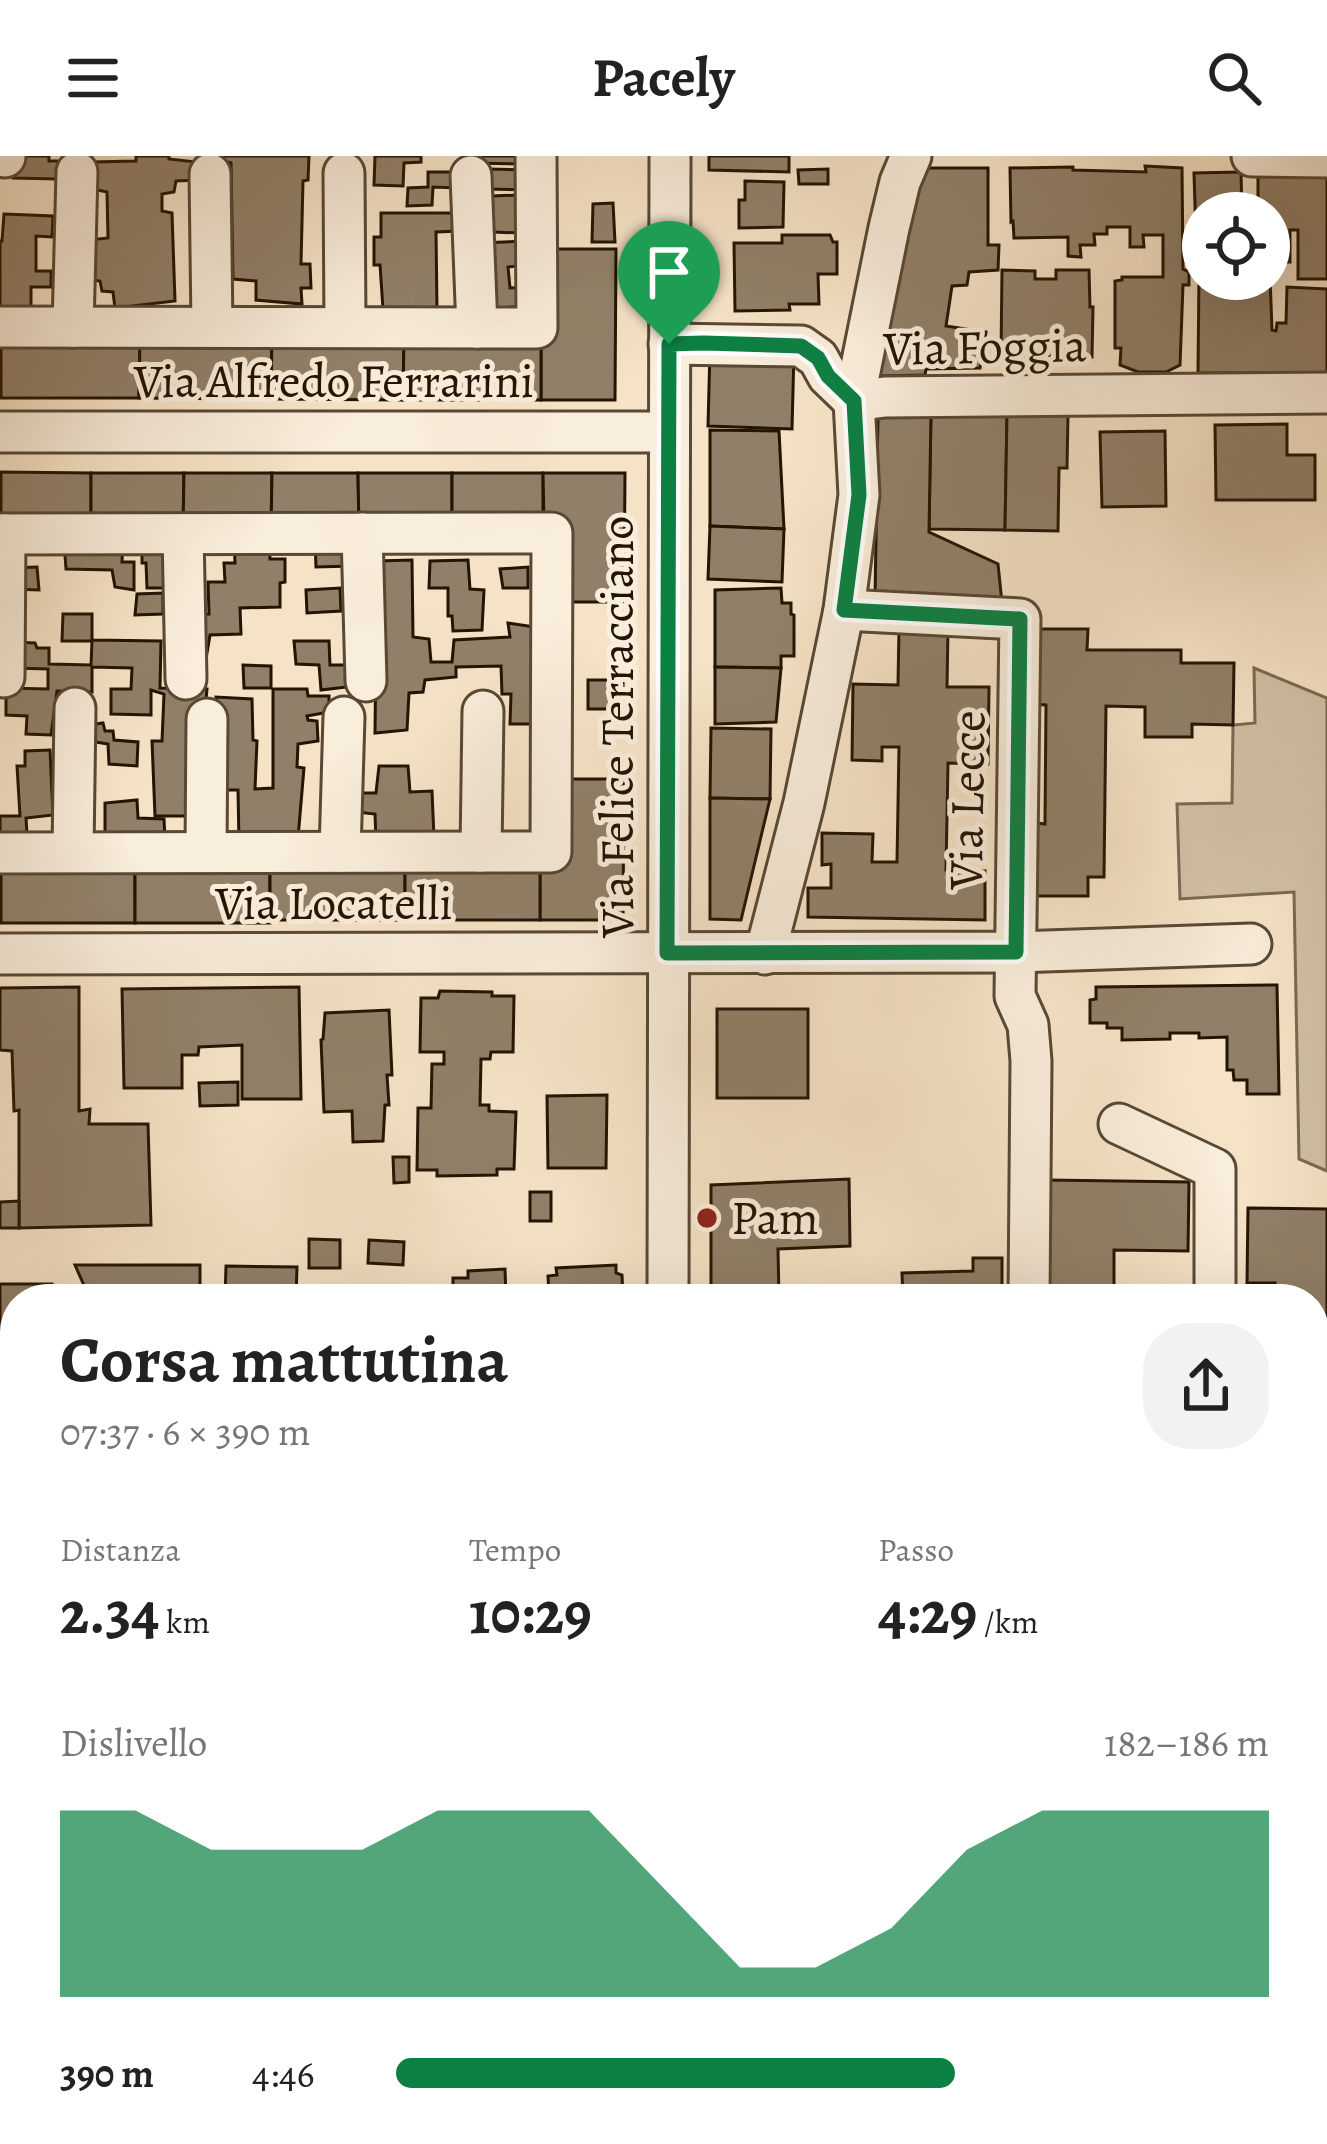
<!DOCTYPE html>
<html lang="it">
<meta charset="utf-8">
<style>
body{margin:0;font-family:Alegreya,serif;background:#f2f2f2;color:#222;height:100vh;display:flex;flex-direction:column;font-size:45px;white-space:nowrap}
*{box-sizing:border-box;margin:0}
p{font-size:39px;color:#767676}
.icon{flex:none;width:66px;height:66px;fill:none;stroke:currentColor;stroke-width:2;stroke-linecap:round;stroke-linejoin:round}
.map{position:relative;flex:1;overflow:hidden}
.panel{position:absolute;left:0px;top:1128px;width:1329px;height:861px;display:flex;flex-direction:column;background:#fff;border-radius:48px 48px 0 0;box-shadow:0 12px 48px #0002}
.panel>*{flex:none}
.controls{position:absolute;left:1182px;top:36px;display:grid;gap:24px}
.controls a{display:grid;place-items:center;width:108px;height:108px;border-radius:50%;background:#fff;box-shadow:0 12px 48px #0002;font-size:60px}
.pin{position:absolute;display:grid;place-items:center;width:102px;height:102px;color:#fff;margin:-123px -51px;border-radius:50% 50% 50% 0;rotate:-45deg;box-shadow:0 0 12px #0007}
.pin .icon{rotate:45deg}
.round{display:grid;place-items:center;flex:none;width:126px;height:126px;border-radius:48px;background:#f2f2f2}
.headline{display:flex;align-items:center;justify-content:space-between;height:204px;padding:0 60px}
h1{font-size:66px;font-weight:700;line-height:90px}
.stats{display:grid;grid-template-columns:repeat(3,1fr);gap:18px;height:204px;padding:12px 60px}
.stats div{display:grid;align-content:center}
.stats b{font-size:60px;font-weight:700}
.stats small{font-size:33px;font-weight:400}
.stats p{font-size:33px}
.chart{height:336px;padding:24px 60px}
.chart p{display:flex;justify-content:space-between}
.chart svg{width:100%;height:216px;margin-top:12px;fill:#0b8043;opacity:.7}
ul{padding:0 60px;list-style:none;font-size:39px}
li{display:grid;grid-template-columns:192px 144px 1fr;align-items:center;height:90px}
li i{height:30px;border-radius:15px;background:#0b8043}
header{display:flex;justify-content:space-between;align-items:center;height:156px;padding:0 60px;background:#fff;font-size:54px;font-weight:700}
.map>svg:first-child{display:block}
.green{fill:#d2c0a6;stroke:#7a6a54;stroke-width:3}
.building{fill:#918069;stroke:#231403;stroke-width:3}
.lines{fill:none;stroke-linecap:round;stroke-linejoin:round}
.minor-casing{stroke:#584834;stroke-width:45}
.highway-casing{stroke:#231403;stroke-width:63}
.path{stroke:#231403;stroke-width:6;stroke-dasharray:3 6;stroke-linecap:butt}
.minor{stroke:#f9eddb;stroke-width:39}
.highway{stroke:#f6e3c7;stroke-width:57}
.route-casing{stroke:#fff;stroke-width:24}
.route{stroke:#0b8043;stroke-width:15}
.poi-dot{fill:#8f2418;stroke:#f9eddb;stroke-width:4.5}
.labels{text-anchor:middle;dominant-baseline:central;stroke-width:10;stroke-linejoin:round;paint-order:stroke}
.street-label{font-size:48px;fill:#231403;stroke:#f9eddb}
.poi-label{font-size:48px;fill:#231403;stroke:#f9eddb;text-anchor:start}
</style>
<header><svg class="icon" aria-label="menu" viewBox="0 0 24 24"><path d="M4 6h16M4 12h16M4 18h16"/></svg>Pacely<svg class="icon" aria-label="search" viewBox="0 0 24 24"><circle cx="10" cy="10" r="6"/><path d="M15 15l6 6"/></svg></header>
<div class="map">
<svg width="1327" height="1988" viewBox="0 0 1327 1988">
<rect width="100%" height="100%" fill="#f6e3c7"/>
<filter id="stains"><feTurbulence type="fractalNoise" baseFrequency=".00167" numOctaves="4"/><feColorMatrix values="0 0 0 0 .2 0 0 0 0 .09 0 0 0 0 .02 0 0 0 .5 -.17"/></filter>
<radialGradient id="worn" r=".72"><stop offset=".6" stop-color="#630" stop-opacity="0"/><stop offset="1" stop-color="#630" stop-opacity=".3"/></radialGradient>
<g class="green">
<polygon points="1254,512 1327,542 1327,1015 1299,1003 1294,736 1180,743 1177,648 1232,647 1233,569 1255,567"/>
<polygon points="1316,1882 1327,1886 1327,1988 1276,1988 1281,1974 1314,1974"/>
<polygon points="440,1974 717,1974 717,1988 436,1988"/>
</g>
<g class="building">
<polygon points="13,0 49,0 49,5 58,5 57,23 13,22"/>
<polygon points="136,0 169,0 169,3 196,6 198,24 176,25 174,36 162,38 162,55 172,57 175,145 115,152 113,136 102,135 100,125 82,123 80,85 108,82 107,36 93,33 92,6 136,5"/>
<polygon points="224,0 309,0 308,24 303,25 301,108 310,108 311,132 301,132 302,148 256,144 256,125 233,123 231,7 224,5"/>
<polygon points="375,0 421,0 421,6 404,7 403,30 374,29"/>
<polygon points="471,0 523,0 523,8 471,7"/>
<polygon points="709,0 789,0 789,16 709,14"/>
<polygon points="1145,10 1182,12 1183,113 1189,116 1189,129 1183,129 1180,209 1166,216 1138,216 1120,209 1121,192 1115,192 1115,125 1122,124 1122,121 1163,121 1163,79 1143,79 1144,91 1130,91 1130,71 1107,71 1107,78 1094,78 1095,89 1080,89 1081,101 1068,100 1068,81 1014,82 1013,65 1011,66 1010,12 1073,11 1073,14 1146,16"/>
<polygon points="910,12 988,12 988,89 999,89 998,114 969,116 967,129 952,130 946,170 986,176 980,212 926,213 925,219 880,220 874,213"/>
<polygon points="1258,12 1327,12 1327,123 1298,123 1298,74 1290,74 1290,106 1269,106 1269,57 1258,57"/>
<polygon points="487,13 527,14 527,34 487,33"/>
<polygon points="828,13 828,28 799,28 798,14"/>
<polygon points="428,16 460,16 458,32 433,31 432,49 407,50 408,32 428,31"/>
<polygon points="1241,16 1242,57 1203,57 1203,80 1196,80 1194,17"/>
<polygon points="745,25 784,26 783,71 739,72 739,44 745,44"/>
<polygon points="520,39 520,77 493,76 492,40"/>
<polygon points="613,47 615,86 592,86 593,48"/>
<polygon points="381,57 459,57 459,75 436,76 437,153 383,153 380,109 374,109 374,81 381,81"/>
<polygon points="4,58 53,60 52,81 36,80 36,115 51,115 51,131 31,131 31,158 0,158 0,85 2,85"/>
<polygon points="782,79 830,79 833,86 837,86 837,118 818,118 819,148 789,148 790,154 735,155 734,87 782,87"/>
<polygon points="526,85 528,109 508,111 510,132 525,131 526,150 486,153 481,87"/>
<polygon points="541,93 616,93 615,244 541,244"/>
<polygon points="1002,114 1035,115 1035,123 1056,123 1056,114 1089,114 1090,151 1093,151 1092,201 1001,200"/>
<polygon points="1199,120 1203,120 1203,123 1269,123 1270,121 1272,174 1276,175 1277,167 1286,167 1287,131 1327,133 1327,217 1198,217"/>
<polygon points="1,177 140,177 139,242 1,242"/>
<polygon points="140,177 272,178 271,243 139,242"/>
<polygon points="272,178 404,179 403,244 271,243"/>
<polygon points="404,179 541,179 541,244 403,244"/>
<polygon points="710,193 794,196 792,273 708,270"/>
<polygon points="931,256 1007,257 1005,374 929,373"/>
<polygon points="931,256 929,376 998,408 1002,447 875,445 878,257"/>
<polygon points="1007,257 1068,258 1067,312 1059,312 1058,375 1005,374"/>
<polygon points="1287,268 1287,299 1315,299 1315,344 1216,344 1215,269"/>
<polygon points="710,274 779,275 784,373 710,370"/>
<polygon points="1165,275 1166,350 1102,351 1100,276"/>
<polygon points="1,316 91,317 91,374 1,374"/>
<polygon points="91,317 184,317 183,374 91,374"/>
<polygon points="184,317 272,317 271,374 183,374"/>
<polygon points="272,317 358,317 359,374 271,374"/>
<polygon points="358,317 452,317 452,374 359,374"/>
<rect x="452" y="317" width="91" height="57"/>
<polygon points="543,317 625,317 624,446 558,446 544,368"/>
<polygon points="710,370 784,373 782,426 708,423"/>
<polygon points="269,382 270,403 285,403 285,426 280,427 280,451 240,452 241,478 210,479 205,509 190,459 209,458 208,426 225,426 224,407 235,407 234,383"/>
<polygon points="123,384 122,406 134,406 134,434 115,431 112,414 66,413 64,385"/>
<polygon points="142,384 173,384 173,432 147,432 146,407 142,407"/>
<polygon points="315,384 354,397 353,410 316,411"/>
<polygon points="412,404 413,481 429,483 431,506 452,506 454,484 510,481 508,467 535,471 543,568 510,568 511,538 502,538 501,510 456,511 456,521 425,524 423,536 409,537 407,574 375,577 377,405"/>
<polygon points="468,404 470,433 484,434 482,474 453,475 452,460 448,460 448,432 429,432 430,405"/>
<polygon points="37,411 39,434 10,433 9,412"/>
<polygon points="528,411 528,432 503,432 500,413"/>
<polygon points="340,432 341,455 307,457 306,434"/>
<polygon points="781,432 782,447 791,447 791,458 794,459 794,500 781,500 781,512 715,511 715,434"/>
<polygon points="163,437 163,458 135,459 137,438"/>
<polygon points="63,458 92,458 92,484 161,485 160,532 207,533 195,660 155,660 152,585 162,585 164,538 151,534 151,559 111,558 111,533 131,533 132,512 92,511 92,536 57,535 51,579 26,578 27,560 6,559 6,532 48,533 48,513 13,512 13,486 35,487 37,492 49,492 49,508 91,509 92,485 62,485"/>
<polygon points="899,472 948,473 947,531 989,531 988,608 948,607 946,714 985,715 985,764 808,761 808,732 831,732 831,708 822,709 822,677 873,678 872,706 897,706 899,591 882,591 882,605 852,604 853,528 898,529"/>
<polygon points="1031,473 1088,473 1087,494 1181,494 1181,507 1234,507 1233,569 1192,568 1192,581 1145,581 1145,551 1106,550 1104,721 1088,721 1088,740 1037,740 1037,667 1045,668 1046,549 1031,548"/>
<polygon points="294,485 329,485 330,509 348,509 347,531 321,534 319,509 296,508"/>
<polygon points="243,509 271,510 271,532 244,532"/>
<polygon points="715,511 781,512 776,566 715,568"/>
<rect x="588" y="524" width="35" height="29"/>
<polygon points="273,533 307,533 308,540 329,540 329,556 307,560 308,564 317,565 318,585 298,588 297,611 304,612 298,682 239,686 238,634 216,634 216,541 252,543 253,584 257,585 255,633 273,632"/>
<polygon points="103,567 105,575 113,575 114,584 138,586 137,610 109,608 108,588 83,584 81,570"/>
<polygon points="711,572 771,573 770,643 710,642"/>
<polygon points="50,594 53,659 26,662 27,678 0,678 0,660 20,660 17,610 25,610 25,595"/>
<polygon points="379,610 408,610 410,636 432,635 434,682 376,686 375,658 347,655 347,637 376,637"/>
<polygon points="558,623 624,623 623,764 540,764 540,702"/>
<polygon points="710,642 770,643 741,764 710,763"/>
<polygon points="137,644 138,662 164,663 165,683 105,686 105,647"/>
<rect x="1" y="702" width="134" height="65"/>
<rect x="135" y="702" width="135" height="65"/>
<rect x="270" y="702" width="135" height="62"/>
<rect x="405" y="702" width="135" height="62"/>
<polygon points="1277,829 1279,938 1247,938 1247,924 1234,924 1233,914 1227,914 1227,881 1199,882 1199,877 1170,877 1170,883 1122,884 1122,872 1107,872 1107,867 1090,867 1090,844 1096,843 1096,831"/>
<polygon points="79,831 79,955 90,953 89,968 148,968 151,1069 19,1072 19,954 14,955 12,895 0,894 0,832"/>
<polygon points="299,831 301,943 242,943 242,889 199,891 198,899 182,899 182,932 124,932 122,833"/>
<polygon points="440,835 492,836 492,840 514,840 513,896 491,896 490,903 481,903 480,949 489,949 489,955 516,956 514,1013 497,1013 497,1019 437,1020 437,1014 417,1014 418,952 431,952 432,908 444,908 444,896 420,896 421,842 438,842"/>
<rect x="717" y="853" width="91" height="89"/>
<polygon points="389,854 392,919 387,919 389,949 385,949 383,985 353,986 352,955 324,956 321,884 323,883 325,857"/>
<polygon points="238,926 238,949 200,950 199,927"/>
<polygon points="607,939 606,1012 548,1012 547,940"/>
<polygon points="393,1001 409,1001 409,1026 394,1027"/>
<polygon points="849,1023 850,1090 778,1093 779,1143 711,1143 711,1029"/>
<polygon points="1047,1024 1189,1026 1188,1095 1114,1094 1114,1143 1045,1143"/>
<rect x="530" y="1036" width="21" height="29"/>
<polygon points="19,1045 19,1072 0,1072 0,1046"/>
<polygon points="1248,1052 1327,1053 1327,1245 1314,1245 1314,1143 1275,1143 1275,1127 1247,1127"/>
<polygon points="309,1083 340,1084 340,1112 309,1112"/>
<polygon points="369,1084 404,1086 403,1109 368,1107"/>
<polygon points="973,1102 1002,1102 1002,1143 903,1143 902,1117 973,1115"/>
<polygon points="75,1109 200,1109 200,1143 90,1143"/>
<polygon points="616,1109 616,1117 622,1119 623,1143 555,1143 555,1139 549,1139 548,1120 557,1119 556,1112"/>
<polygon points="226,1110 297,1111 296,1143 225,1143"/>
<polygon points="505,1113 506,1143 453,1143 453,1122 468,1122 468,1115"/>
<polygon points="0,1128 52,1128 52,1143 15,1143 15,1252 0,1252"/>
<polygon points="1314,1344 1327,1344 1327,1494 1314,1482"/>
<polygon points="0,1353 15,1361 15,1400 0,1407"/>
<polygon points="0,1460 15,1468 15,1513 4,1533 0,1531"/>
</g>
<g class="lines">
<g class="minor-casing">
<g id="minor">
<polyline points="1252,0 1327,1"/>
<polyline points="5,1 5,0"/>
<polyline points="344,17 345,171"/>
<polyline points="210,18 212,171"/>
<polyline points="471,20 477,172"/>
<polyline points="0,171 537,172 536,0"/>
<polyline points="73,171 77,16"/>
<polyline points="669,188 801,190 818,202 828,220 854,245"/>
<polyline points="854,245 885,241 1327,237"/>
<polyline points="0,276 669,276"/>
<polyline points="362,377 366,525"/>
<polyline points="0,378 552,377 551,696 0,697"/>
<polyline points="183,378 186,523"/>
<polyline points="844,454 1020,463 1015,840 1028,869 1031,905 1029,1143"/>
<polyline points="4,521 5,378"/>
<polyline points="73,696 75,552"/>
<polyline points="206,696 207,563"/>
<polyline points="340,696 344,561"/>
<polyline points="481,696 483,555"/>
<polyline points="0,798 1016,796 1251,788"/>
<polyline points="765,798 804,647 844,454 859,339 854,245 889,72 900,26 911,0"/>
<polyline points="1119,968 1215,1013 1215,1143"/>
<polyline points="668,1143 670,0"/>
<polyline points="1314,1276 1327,1276"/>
<polyline points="0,1282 15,1282"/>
</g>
</g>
<g class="highway-casing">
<g id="highway">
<polyline points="0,1949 15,1953"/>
<polyline points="97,1974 149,1988"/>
</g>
</g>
<g class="path">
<polyline points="387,1974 395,1988"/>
<polyline points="422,1988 428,1974"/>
</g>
<use href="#minor" class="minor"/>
<use href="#highway" class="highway"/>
</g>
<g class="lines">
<g class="route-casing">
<polygon id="route" points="704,187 801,190 818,202 828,220 854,245 859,339 844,454 1020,463 1016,796 667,797 669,188"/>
</g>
<use href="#route" class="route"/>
</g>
<circle class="poi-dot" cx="707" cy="1062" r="12"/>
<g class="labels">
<g class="street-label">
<text transform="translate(985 191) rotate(-1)">Via Foggia</text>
<text x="334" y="225">Via Alfredo Ferrarini</text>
<text transform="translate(617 571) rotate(-90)">Via Felice Terracciano</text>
<text transform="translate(967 644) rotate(-89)">Via Lecce</text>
<text x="334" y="747">Via Locatelli</text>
</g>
<g class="poi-label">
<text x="731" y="1062">Pam</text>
</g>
</g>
<rect width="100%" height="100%" filter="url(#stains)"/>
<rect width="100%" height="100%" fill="url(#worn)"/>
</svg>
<div class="controls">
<a><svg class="icon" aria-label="locate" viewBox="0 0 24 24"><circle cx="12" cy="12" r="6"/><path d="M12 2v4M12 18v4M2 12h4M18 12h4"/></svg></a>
</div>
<div class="pin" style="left:669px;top:188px;background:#1e9e55"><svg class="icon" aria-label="arrive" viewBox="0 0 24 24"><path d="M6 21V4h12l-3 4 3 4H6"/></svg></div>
<section class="panel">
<div class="headline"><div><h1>Corsa mattutina</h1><p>07:37 · 6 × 390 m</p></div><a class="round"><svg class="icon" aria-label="share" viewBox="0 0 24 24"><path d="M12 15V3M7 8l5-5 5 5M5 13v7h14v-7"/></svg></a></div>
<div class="stats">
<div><p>Distanza</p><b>2.34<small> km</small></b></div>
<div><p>Tempo</p><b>10:29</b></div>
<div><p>Passo</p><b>4:29<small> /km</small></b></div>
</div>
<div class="chart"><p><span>Dislivello</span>182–186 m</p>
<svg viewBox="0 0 160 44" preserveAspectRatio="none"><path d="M0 44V6L10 6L20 14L30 14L40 14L50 6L60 6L70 6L80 22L90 38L100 38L110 30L120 14L130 6L140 6L150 6L160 6V44z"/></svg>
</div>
<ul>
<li><b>390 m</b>4:46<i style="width:64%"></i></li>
</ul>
</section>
</div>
